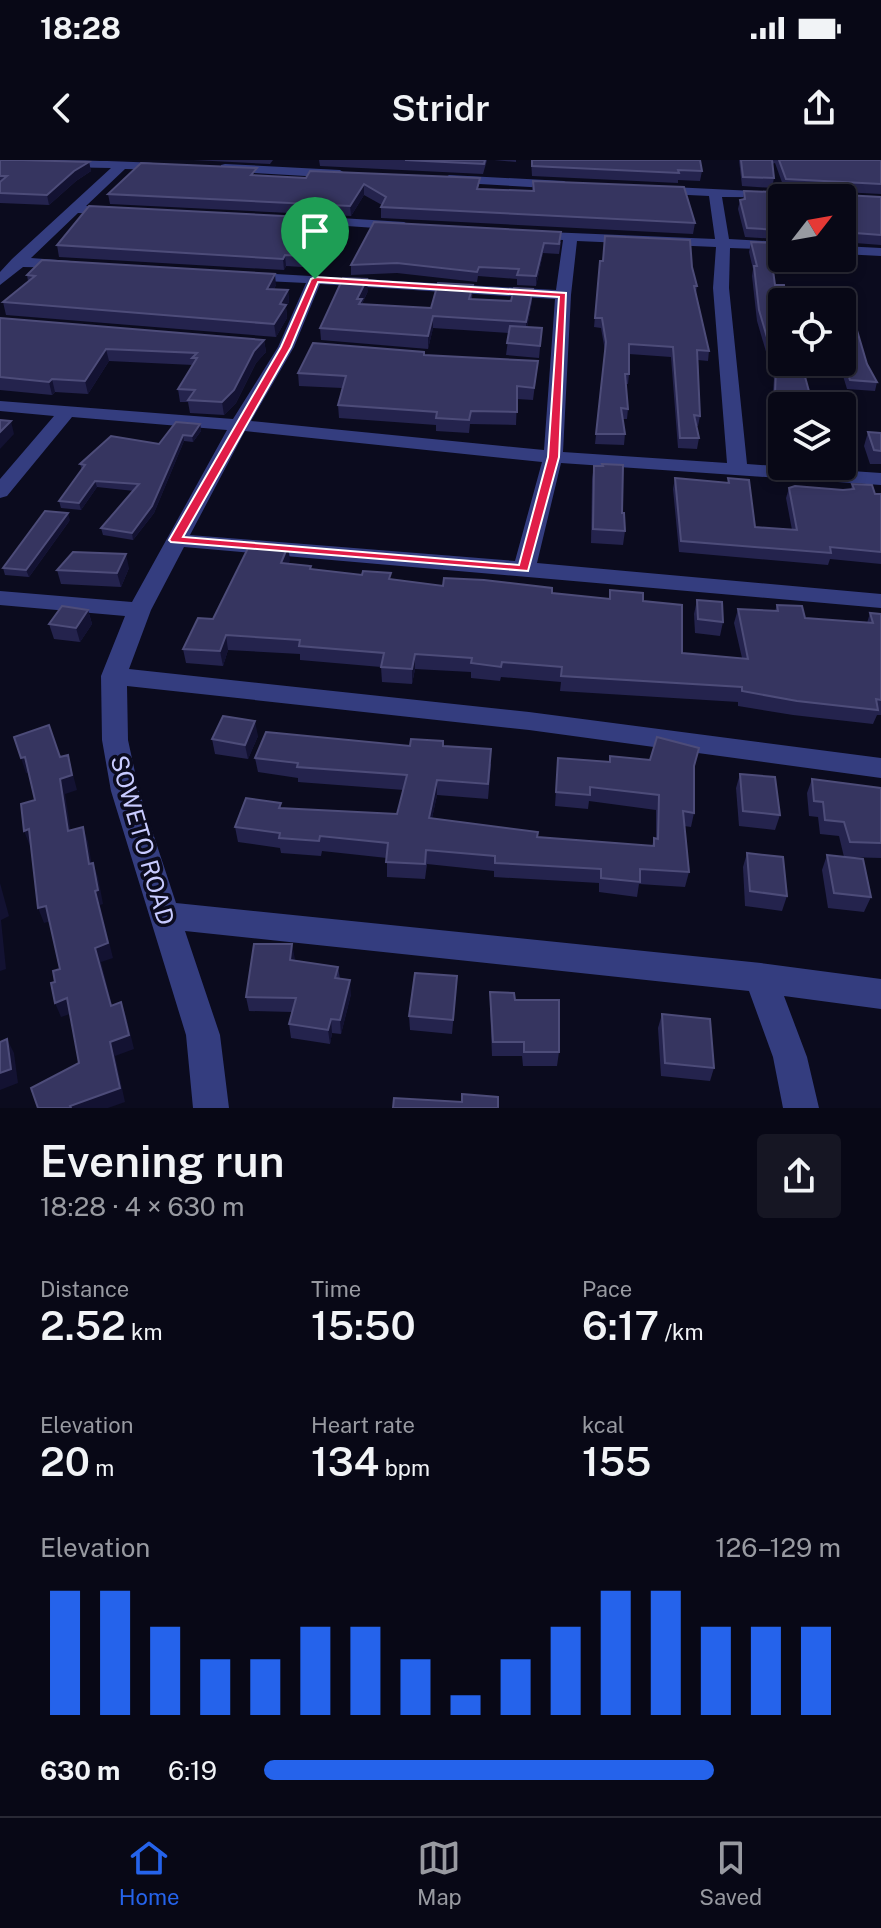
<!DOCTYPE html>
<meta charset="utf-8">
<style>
body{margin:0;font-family:"Public Sans",sans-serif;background:#161623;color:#f1f3f6;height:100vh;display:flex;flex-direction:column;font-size:30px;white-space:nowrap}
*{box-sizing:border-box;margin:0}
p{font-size:26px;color:#989aa1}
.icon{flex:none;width:44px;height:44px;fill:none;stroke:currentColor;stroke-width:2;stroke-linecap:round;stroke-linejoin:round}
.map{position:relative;height:948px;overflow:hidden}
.drawer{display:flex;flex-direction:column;background:#080816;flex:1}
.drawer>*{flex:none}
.needle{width:52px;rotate:59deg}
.buttons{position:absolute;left:768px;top:24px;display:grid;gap:16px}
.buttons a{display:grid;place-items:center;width:88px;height:88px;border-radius:8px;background:#080816;box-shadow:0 4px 12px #0003,0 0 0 2px #292935;font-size:40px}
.pin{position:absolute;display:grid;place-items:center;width:68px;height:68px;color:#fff;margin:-82px -34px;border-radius:50% 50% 50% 0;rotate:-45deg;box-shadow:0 0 8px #0007}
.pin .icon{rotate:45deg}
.round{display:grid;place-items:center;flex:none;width:84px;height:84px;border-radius:8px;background:#161623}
.summary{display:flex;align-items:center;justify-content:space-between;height:136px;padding:0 40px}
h1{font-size:44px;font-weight:600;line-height:60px}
.figures{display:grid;grid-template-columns:repeat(3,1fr);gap:12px;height:136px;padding:8px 40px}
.figures div{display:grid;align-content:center}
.figures b{font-size:40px;font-weight:600}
.figures small{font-size:22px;font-weight:400}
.figures p{font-size:22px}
.chart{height:224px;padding:16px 40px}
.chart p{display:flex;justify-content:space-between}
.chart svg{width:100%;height:144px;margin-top:8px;stroke:#2563eb;stroke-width:6}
ul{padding:0 40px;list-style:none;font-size:26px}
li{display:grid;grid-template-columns:128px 96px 1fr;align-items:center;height:60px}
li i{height:20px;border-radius:10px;background:#2563eb}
.status{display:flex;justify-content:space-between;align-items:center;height:56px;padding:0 40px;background:#080816;direction:ltr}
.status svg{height:22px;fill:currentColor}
header{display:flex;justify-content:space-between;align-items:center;height:104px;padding:0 40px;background:#080816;font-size:36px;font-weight:600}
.dock{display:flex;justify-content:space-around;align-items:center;height:112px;border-top:2px solid #292935;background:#080816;font-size:22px;color:#989aa1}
.dock a{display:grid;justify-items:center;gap:4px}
.dock .on{color:#2563eb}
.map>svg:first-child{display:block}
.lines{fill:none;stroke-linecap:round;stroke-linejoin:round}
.minor{fill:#343d7f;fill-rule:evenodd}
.wall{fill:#24234d}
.shaded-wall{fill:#131232}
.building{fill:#363560;stroke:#4d4c79;stroke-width:2}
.route{fill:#e11d48;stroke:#fff;stroke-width:2;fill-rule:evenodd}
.labels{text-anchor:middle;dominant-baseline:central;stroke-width:7;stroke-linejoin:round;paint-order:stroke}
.street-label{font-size:24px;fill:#c8cbff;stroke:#0b0b1e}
</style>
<div class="status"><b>18:28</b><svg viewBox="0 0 49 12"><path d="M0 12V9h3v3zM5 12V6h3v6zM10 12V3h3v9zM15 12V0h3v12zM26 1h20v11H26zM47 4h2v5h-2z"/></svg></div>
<header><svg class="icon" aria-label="back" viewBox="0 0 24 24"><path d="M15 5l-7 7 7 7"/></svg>Stridr<svg class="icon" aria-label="share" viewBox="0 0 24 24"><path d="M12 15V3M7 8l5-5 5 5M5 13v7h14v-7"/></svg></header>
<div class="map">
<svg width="881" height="948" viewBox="0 0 881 948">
<rect width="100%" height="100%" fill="#0b0b1e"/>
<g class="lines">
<g class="minor">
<path d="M 0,0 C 28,0 161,0 174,6 L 168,10 L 125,9 L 86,46 L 117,47 L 122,48 L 122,54 L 78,53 L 31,98 L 71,101 L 76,102 L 76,108 L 23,107 L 0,125 L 0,112 L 12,99 L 111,8 L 0,6 Z"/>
<polygon points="225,4 340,10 346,14 340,18 221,11 221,5"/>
<polygon points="449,15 564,21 570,25 564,29 445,22 443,19"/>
<path d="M 652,26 L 839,35 L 841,38 L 722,37 L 729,79 L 782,82 L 782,90 L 730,88 L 729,128 L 747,304 L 881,313 L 881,325 L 561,303 L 537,403 L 881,434 L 881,448 L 184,387 L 151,450 L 129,509 L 529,552 L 881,598 L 881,618 L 529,570 L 127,526 L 128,580 L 139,631 L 176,743 L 761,803 L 881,819 L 881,849 L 784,836 L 807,897 L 819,948 L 783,948 L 773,897 L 749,831 L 185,771 L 220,875 L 229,948 L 193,948 L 186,875 L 111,631 L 102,580 L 101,516 L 125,456 L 0,445 L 0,431 L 132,442 L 227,270 L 72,257 L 7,336 L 0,338 L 0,319 L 54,256 L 0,251 L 0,241 L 233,259 L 278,187 L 306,123 L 244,120 L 239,118 L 239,112 L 556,130 L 563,80 L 529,78 L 522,74 L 524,71 L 715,79 L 709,36 L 647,33 L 647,27 ZM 577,81 L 716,87 L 713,128 L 727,303 L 563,292 L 571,135 ZM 320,124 L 555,139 L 544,290 L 251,261 L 294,187 ZM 245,271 L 542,302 L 515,401 L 190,375 Z"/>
<polygon points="309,56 404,62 411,66 404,70 304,63 304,57"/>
<polygon points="842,86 881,88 881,96 842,94"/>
</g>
</g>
<g class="wall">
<polygon points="0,0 89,2 91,11 76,21 49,45 0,43"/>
<polygon points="193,0 273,0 270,4"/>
<polygon points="319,0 487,0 483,14 320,6"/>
<polygon points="494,0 516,0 516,2"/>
<polygon points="531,0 700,0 702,11 700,21 678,20 678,23 532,16"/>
<polygon points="739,0 881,0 881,34 842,32 844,35 881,37 881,85 842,82 842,38 788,38 790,31 834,31 784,28 775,3 772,4 774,18 772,28 742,26"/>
<polygon points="258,16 532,31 533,21 695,63 693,74 381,58 381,47 382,45 364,35 351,56 110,44 108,34"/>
<polygon points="744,32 779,70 777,79 745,77 738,49 740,40 743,40"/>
<polygon points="341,59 342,70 318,108 286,106 284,110 59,97 57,85"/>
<polygon points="561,82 559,94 543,93 536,126 517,125 517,119 478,116 477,122 397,113 351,115 351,105"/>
<polygon points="751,82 781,88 779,98 772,98 775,125 782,142 813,246 783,246 772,245 774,219 757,161 752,116 753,109 749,92"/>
<polygon points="808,98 832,98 831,103 809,101"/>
<polygon points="600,101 692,107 697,126 696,133 709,191 708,201 698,200 700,256 698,266 696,266 699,278 697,289 678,288 671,197 629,194 629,214 628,224 626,224 628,249 627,259 622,259 625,274 624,285 595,284 605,191 601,168 594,167"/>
<polygon points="27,115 276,125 274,129 288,130 289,142 286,147 287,158 276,177 6,155 3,142 28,121"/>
<polygon points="473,125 472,139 511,141 532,141 527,167 542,168 539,198 506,195 509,173 433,168 428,189 321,180 320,168 368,131 362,144 431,148"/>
<polygon points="842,143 853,167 867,204 877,222 875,231 847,229 840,206 835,206 835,202 842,202"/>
<polygon points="0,158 264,180 266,192 256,203 236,243 224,255 190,253 188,242 180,242 178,229 193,205 109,201 88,234 55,232 52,235 0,230"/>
<polygon points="424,195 538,201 533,240 517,239 516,265 470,264 469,273 436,271 436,265 339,258 338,245 342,228 299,226 298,213"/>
<polygon points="200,264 201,271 193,282 184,281 154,353 133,380 103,375 101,368 134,331 97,327 81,350 61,348 59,341 82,310 80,304 159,284"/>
<polygon points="868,272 881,273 881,304 870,304 864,286"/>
<polygon points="594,306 622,353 625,371 623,385 591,383 592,319"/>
<polygon points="675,318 728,323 728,318 755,367 792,370 786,338 789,328 843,330 851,329 852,324 875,334 881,334 881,404 830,399 828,405 679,392 673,329"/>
<polygon points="70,360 29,417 5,415 3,408"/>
<polygon points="290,400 288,404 311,410 443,426 552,433 609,439 610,430 643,441 682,493 742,498 734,463 738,449 775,451 777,445 805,458 867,463 870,453 881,454 881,555 877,555 873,564 793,555 738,546 738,542 560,531 561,522 501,517 500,521 471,518 471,512 415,509 412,524 382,522 381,507 300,500 300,494 228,490 223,506 186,503 183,489 213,459"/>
<polygon points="129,408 121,427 61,424 57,410"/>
<polygon points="697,440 723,462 720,476 695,473 694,454"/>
<polygon points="88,450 92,464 80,482 54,479 49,464"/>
<polygon points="258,576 248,599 215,594 212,579"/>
<polygon points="410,586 443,586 491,604 488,639 437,635 432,658 537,677 652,686 654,678 656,679 656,650 589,641 588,649 555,646 558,598 609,602 610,596 694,608 694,653 691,667 684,666 689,712 685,727 639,724 637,737 599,732 599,723 494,717 494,711 427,704 425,719 387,717 387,698 322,691 321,696 281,693 280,688 238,682 235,667 281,643 281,648 397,654 404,630 298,622 298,618 258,612 255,598"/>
<polygon points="740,614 780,655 775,670 739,666 736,628"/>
<polygon points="812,619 881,628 881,698 844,697 839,676 820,674 818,657 809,656 807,633"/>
<polygon points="747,693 787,736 782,751 745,746 743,707"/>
<polygon points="827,695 871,737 864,752 828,748 822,710"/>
<polygon points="292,784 294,801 338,807 340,819 351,834 341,874 332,873 330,884 291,878 289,864 292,852 249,851 246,837"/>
<polygon points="456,831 452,874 410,870 409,856"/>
<polygon points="490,832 515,840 559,892 557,906 523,906 522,896 492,896 490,847"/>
<polygon points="662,854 714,908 710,921 661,916 658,868"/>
</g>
<g class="shaded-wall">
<polygon points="89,2 91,11 76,21 49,45 47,35 74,11"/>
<polygon points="364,24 364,35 351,56 350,46"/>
<polygon points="341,59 342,70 318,108 317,97"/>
<polygon points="544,83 543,93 536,126 536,116"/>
<polygon points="285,95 286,106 284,110 283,99"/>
<polygon points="275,114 276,125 268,141 267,129"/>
<polygon points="367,119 368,131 362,143 362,151 357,139"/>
<polygon points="533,129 532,141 526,174 526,162"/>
<polygon points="288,130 289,142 286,147 287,158 276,177 274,164 280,144"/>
<polygon points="433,156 433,168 428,189 428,176"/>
<polygon points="264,180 266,192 256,203 236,243 224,255 222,242 254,191"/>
<polygon points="106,189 109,201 88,234 85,221"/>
<polygon points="52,219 55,232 52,235 49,222"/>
<polygon points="11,261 14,274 0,289 0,272"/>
<polygon points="200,264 201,271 193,282 192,276"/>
<polygon points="183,275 184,281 154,353 133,380 132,373"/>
<polygon points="95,321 97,327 81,350 79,343"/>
<polygon points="68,353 70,360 29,417 26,410"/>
<polygon points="288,386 290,400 282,417 281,403"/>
<polygon points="126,394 129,408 121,427 117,413"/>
<polygon points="88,450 92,464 80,482 76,468"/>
<polygon points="226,475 228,490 223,506 220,491"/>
<polygon points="415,494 415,509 412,524 412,509"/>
<polygon points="255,561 258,576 248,599 245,585"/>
<polygon points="68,595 77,630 65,634 73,686 68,671 60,619"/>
<polygon points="25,597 31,612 26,613 21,598"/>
<polygon points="437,620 437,635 429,672 429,658"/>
<polygon points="83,667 88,682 94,718 89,704"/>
<polygon points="29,669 35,684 30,686 24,671"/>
<polygon points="93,703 98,717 103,744 100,745 113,798 101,802 116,860 111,846 95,788"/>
<polygon points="0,723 9,756 1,760 6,809 0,811"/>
<polygon points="46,746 51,761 44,763 38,748"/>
<polygon points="292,784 295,799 293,815 290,800"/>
<polygon points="350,820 351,834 341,874 340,860"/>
<polygon points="67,838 73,853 61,857 55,843"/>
<polygon points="121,842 126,856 134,889 115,896 125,942 108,948 71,948 70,946"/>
<polygon points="331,859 332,873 330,884 328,870"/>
<polygon points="7,879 14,893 18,923 0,930 0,913"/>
</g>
<g class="building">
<polygon points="0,0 22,0 89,2 74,11 47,35 0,33 0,22 7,16 0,16"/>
<polygon points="405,0 485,0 484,4"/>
<polygon points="532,0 700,0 702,11 678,10 679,13 532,6"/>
<polygon points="741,0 772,0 774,18 743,17"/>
<polygon points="779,0 881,0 881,24 786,19"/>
<polygon points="141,3 257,8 251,15 306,18 310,11 480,18 477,29 534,31 533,21 684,27 695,63 381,47 386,37 364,24 350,46 108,34"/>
<polygon points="744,31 775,32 779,70 747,68 740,40 745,39"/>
<polygon points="790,31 841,31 844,35 881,37 881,75 842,72 842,38 793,38"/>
<polygon points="89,46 341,59 317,97 285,95 283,99 57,85"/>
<polygon points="374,62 561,72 559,84 544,83 536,116 517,115 519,109 479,107 477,112 397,103 351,105"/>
<polygon points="605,76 690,80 692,107 697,126 694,126 709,191 697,190 700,256 694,255 699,278 680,278 673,187 629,184 629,214 625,214 628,249 621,248 625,274 596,274 606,182 602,158 595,158 600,101 603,101"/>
<polygon points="751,82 780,83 781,88 770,88 775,125 784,125 785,135 793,136 793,142 782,142 782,202 801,202 813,246 786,246 785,235 775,234 776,208 759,150 754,106 757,106"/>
<polygon points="42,100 275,114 267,129 288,130 280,144 286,145 274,164 3,142 35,116 27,115"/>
<polygon points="343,118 367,119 357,139 362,139 359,144 431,148 438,123 473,125 469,139 511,141 514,128 533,129 526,162 433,156 428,176 320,168"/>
<polygon points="842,143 846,144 847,149 851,149 853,167 856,167 867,204 877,222 850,220 842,197"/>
<polygon points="0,158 264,180 254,191 234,230 222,242 188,240 195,230 178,229 197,198 192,198 197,193 106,189 85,221 52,219 49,222 0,217"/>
<polygon points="510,166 542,168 540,186 507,183"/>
<polygon points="313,183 424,192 424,195 538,201 534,228 517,226 517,252 471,251 469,260 436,258 437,252 338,245 346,216 298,213"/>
<polygon points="0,260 11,261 0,272"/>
<polygon points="176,262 200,264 192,276 183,275 152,346 132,373 101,368 139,324 95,321 79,343 59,341 85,305 80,304 111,276 159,284"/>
<polygon points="868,272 881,273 881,291 874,290"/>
<polygon points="602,304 623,305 622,353 624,353 625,371 593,369 594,306 603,306"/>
<polygon points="675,318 729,323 728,318 749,320 755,367 797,370 789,328 795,326 843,330 854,329 852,324 872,325 875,334 881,334 881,392 830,387 831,393 681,381"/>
<polygon points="45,351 68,353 26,410 3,408"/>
<polygon points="251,382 288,386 281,403 311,406 310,409 362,415 363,411 391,413 389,419 443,426 444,418 484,420 552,428 552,433 610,439 610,430 643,433 643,441 682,445 682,493 748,499 738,449 778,451 777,445 802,446 805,458 873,463 870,453 881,454 881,540 876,539 878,550 797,541 742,531 742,527 561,516 562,507 502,502 501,507 471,503 472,498 415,494 412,509 381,507 384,493 299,486 300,480 226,475 220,491 183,489 198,458 213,459"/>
<polygon points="73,392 126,394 117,413 57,410"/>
<polygon points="697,440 722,442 723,462 698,459"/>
<polygon points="62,446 88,450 76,468 49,464"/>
<polygon points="223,556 255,561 245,585 212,579"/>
<polygon points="49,565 60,597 68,595 72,615 60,619 68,671 83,667 89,704 93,703 98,730 95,731 108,783 95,788 111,846 121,842 129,875 110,882 120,928 70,946 71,948 38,948 31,928 79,903 67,838 55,843 51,823 55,822 53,811 60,809 46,746 38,748 29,669 24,671 21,644 35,640 25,597 21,598 14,577"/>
<polygon points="266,572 410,586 411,579 443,581 443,586 491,589 488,624 437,620 429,658 538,672 537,677 654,686 654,678 658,679 659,635 590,627 590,635 556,632 558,598 610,602 610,596 650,600 657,577 699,588 694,606 694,653 683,651 689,712 640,709 640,722 601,718 601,709 495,703 495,696 426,690 425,704 386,702 388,683 320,676 319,681 279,678 280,673 235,667 246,638 281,643 279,648 397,654 407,615 297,607 298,603 255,598"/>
<polygon points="740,614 775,617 780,655 743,651"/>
<polygon points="812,619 881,628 881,683 850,682 844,662 825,660 823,642 814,641"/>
<polygon points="747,693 783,697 787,736 750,731"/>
<polygon points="827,695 863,699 871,737 834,733"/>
<polygon points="254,784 292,784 290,800 338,807 335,818 350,820 340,860 331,859 328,870 289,864 296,838 246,837"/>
<polygon points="415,813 457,816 453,860 409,856"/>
<polygon points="490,832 514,833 515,840 559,840 559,892 524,892 524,882 493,882"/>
<polygon points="662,854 710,859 714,908 665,903"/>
<polygon points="7,879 11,909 0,913 0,882"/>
<polygon points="462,934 498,937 498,948 393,948 394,938 462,942"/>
</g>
<path class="route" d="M 315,117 L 566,133 L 559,297 L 528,411 L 171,382 L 169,380 L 281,187 L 311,119 ZM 318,122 L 559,137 L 548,297 L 519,405 L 183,377 L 291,187 Z"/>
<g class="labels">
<g class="street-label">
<text transform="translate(143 680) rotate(74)">SOWETO ROAD</text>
</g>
</g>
</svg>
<div class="buttons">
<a><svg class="needle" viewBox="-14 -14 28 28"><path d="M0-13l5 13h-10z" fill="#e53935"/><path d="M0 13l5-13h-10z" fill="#989aa1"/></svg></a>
<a><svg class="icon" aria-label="locate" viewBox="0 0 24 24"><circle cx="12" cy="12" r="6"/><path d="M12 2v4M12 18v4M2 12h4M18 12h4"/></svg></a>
<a><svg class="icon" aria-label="layers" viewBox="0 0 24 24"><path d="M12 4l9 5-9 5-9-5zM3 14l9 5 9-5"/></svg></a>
</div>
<div class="pin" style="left:315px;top:119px;background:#1e9e55"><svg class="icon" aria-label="arrive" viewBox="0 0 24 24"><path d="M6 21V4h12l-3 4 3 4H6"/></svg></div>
</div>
<section class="drawer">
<div class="summary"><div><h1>Evening run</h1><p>18:28 · 4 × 630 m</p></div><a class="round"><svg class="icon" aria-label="share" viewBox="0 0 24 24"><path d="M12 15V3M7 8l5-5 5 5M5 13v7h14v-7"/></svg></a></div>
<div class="figures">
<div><p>Distance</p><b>2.52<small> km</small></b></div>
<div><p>Time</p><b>15:50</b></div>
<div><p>Pace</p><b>6:17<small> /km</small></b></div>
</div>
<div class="figures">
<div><p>Elevation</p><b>20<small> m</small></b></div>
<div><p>Heart rate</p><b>134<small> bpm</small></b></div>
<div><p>kcal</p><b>155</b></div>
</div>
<div class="chart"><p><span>Elevation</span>126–129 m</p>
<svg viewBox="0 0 160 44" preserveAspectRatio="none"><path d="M5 44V6M15 44V6M25 44V17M35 44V27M45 44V27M55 44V17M65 44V17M75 44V27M85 44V38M95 44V27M105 44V17M115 44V6M125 44V6M135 44V17M145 44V17M155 44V17"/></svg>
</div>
<ul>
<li><b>630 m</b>6:19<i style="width:78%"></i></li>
</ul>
</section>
<nav class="dock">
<a class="on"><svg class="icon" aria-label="home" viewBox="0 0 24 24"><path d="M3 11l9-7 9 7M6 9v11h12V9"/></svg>Home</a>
<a><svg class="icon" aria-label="map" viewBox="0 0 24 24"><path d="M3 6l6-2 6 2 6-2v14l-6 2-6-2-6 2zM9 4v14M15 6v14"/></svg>Map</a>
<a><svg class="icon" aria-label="saved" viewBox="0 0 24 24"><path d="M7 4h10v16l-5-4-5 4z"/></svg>Saved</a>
</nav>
